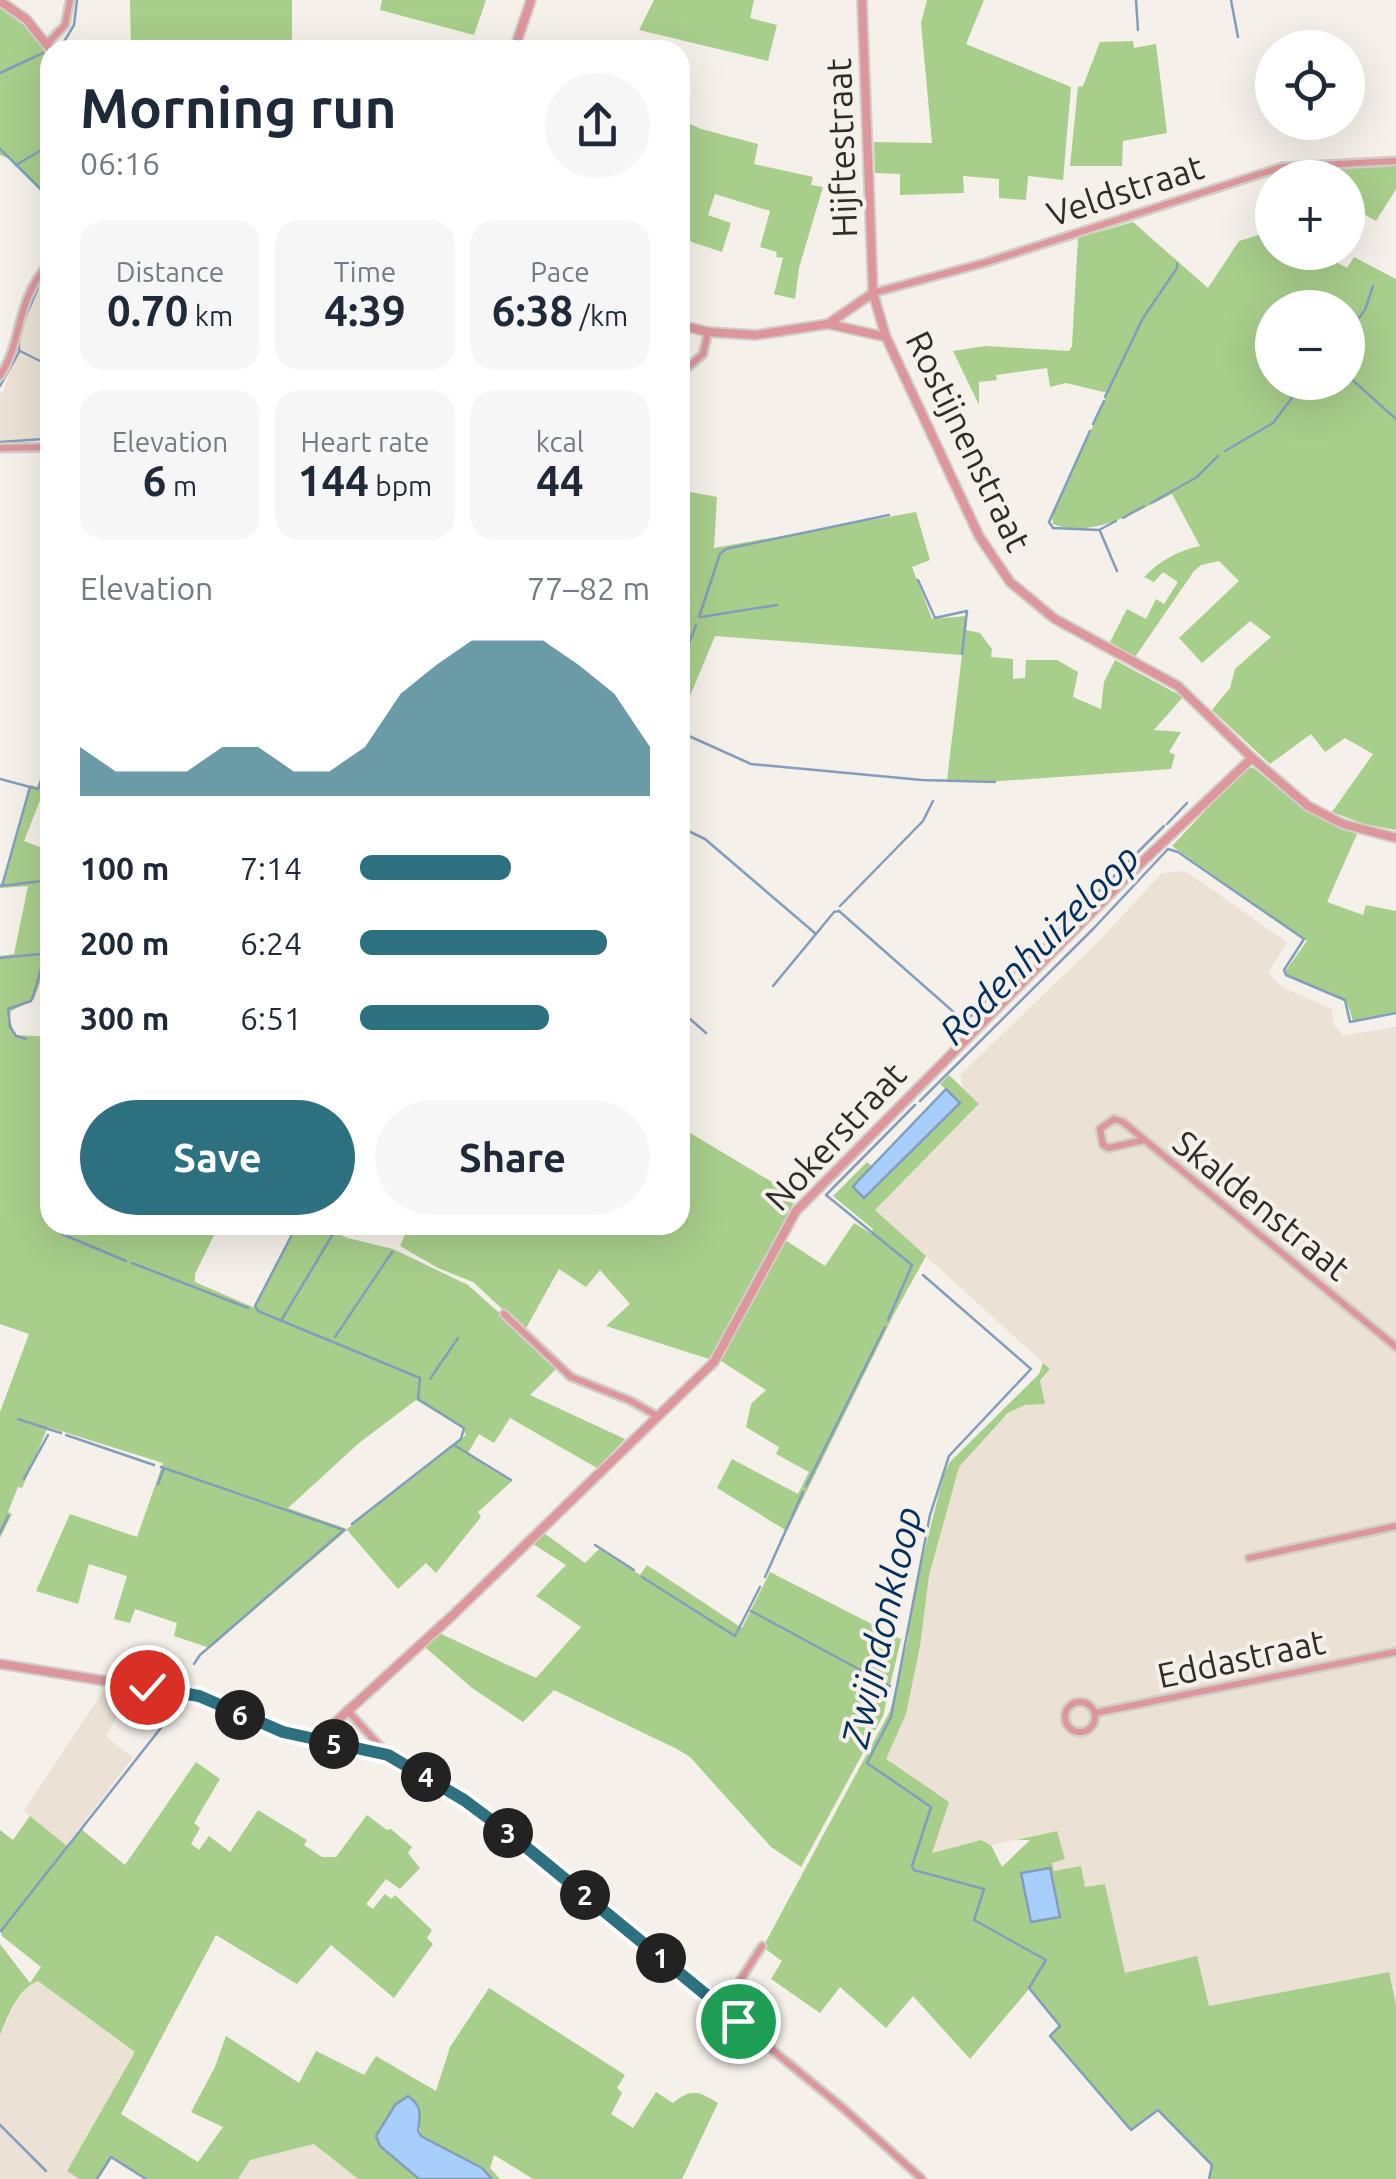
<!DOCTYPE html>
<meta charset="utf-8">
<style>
body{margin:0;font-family:Ubuntu,sans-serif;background:#f6f6f7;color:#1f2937;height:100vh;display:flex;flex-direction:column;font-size:38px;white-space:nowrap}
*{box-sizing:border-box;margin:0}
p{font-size:32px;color:#747a83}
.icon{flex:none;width:55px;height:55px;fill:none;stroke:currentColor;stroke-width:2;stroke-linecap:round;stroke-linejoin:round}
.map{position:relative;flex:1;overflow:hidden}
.sheet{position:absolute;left:40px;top:40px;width:650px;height:1195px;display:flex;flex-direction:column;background:#fff;border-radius:30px;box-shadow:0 10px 40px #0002}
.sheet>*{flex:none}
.controls{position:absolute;left:1255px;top:30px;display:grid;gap:20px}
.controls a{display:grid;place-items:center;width:110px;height:110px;border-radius:50%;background:#fff;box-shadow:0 10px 40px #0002;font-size:50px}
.pin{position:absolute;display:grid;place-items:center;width:85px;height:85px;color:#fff;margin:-42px;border:5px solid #fff;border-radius:50%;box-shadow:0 2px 10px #0007}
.km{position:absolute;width:50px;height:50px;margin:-25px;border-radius:50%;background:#222;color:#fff;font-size:28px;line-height:50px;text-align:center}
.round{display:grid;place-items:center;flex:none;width:105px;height:105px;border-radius:52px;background:#f6f6f7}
.head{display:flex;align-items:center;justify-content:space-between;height:170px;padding:0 40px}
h1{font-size:55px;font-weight:700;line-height:75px}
.stats{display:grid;grid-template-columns:repeat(3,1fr);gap:15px;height:170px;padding:10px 40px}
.stats div{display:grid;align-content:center;border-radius:25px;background:#f6f6f7;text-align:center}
.stats b{font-size:42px;font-weight:700}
.stats small{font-size:28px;font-weight:400}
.stats p{font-size:28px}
.chart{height:280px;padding:20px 40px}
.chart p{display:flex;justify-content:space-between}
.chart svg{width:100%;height:180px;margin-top:10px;fill:#2d7181;opacity:.7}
.cta{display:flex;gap:20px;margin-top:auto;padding:20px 40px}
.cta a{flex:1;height:115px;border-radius:60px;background:#2d7181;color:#fff;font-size:40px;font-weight:700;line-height:115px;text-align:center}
.cta a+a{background:#f6f6f7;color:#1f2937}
ul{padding:0 40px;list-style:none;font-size:32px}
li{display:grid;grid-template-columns:160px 120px 1fr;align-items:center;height:75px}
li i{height:25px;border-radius:12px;background:#2d7181}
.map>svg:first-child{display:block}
.built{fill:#ebe2d5}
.green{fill:#a8ce8b;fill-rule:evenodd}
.water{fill:#a8cefb;stroke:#839dbc;stroke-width:2.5}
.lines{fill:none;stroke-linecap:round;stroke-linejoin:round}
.stream{stroke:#839dbc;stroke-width:2.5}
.minor-casing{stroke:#d1cdc7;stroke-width:11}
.tertiary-casing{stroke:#d1cdc7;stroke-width:12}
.minor{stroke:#dc969c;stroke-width:6}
.tertiary{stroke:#dc969c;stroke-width:8}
.route-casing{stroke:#fff;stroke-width:20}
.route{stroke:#2d7181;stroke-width:12}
.labels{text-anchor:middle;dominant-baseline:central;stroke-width:8;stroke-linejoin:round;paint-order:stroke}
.street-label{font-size:35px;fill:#2e2c2a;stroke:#f5f0e9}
.water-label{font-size:38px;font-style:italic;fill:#022f5d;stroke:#f5f0e9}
</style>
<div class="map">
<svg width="1396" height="2179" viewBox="0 0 1396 2179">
<rect width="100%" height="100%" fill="#f5f0e9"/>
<g class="built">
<polygon points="46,271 50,273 50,443 40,439 0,443 0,394 4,391 24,324 40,288 35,286"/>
<polygon points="1185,871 1287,942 1268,973 1282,987 1332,1009 1333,1024 1343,1036 1396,1027 1396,2005 1388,1972 1209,2006 1125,1973 1105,1884 1085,1887 1054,1872 1052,1863 1057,1831 991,1845 981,1840 931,1853 885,1759 906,1714 929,1576 959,1467 1008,1414 1025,1405 1050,1369 875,1210 979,1105 963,1088 960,1075 1098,942 1162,873"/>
<polygon points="108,1684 132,1688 106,1737 133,1757 66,1846 24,1811"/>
<polygon points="38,1981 135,2052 67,2171 79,2179 0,2179 0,2035 17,2000 30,1983"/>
<polygon points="314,2144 358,2179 238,2179 250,2160"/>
</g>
<g class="green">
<polygon points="130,0 292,0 292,46 282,46 281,50 131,50"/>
<polygon points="382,0 486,0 474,35 380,10"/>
<polygon points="654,0 754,0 750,18 777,25 768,61 639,30"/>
<polygon points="927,0 984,0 966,44 1071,87 1063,180 1028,176 1026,200 999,198 999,179 963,176 964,193 900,195 900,174 875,173 874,142 932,143 921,23"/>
<polygon points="0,8 25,26 50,56 50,201 8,158 0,155"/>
<polygon points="1133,41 1134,48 1156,44 1167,133 1123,141 1122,166 1070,166 1078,87 1083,86 1100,42"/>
<polygon points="688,123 701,129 758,144 754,164 813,177 811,185 823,187 799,268 795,299 774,294 783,258 776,257 777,252 760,247 770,211 715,194 708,215 731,223 722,252 680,238 680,143"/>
<polygon points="1396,164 1396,189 1376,221 1350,206 1348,208 1348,178 1301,177 1301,171"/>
<path d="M 1133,222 L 1208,288 L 1239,241 L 1272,231 L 1272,252 L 1319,253 L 1347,268 L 1354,257 L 1396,279 L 1396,830 L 1364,824 L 1332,812 L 1373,754 L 1345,738 L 1325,752 L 1311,734 L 1270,764 L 1212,710 L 1230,688 L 1235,669 L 1271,637 L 1250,621 L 1202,663 L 1179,638 L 1239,581 L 1219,561 L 1201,565 L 1194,571 L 1135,657 L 1110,642 L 1127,609 L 1146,619 L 1156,599 L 1164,604 L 1178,582 L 1163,572 L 1154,582 L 1144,577 C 1159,561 1180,550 1200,546 L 1172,494 C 1139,510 1092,540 1053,524 L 1052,516 L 1108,393 L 1066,383 L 1050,387 L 1047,368 L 996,375 L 997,380 L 979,382 L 979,405 L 953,351 L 986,346 L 1069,351 L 1072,346 L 1078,238 ZM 1272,308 L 1348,308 L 1348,382 L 1272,382 Z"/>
<polygon points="680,490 717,497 714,548 916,512 930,560 912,567 932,619 967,616 966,630 980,633 992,649 991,657 1013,659 1013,679 1025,678 1026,660 1057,660 1078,672 1073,697 1101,709 1104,682 1115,660 1183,697 1154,730 1181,732 1169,752 1175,755 1171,769 987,782 947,780 962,655 715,636 680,720"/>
<path d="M 50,753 L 50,775 L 24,841 L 50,851 L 50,955 L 34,999 L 11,1011 C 9,1019 11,1028 17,1035 L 50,1037 L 50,1225 L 219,1225 L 195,1274 L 195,1282 L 255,1308 L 298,1225 L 315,1225 L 348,1238 L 393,1249 L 468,1285 L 550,1358 L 557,1368 L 530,1395 L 625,1439 L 597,1468 L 510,1418 L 494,1443 L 479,1434 L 468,1453 L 512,1481 L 478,1512 L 481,1517 L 436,1573 L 426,1563 L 398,1589 L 347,1530 L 210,1648 L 174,1636 L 177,1623 L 135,1609 L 130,1623 L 114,1619 L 127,1576 L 89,1564 L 78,1604 L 36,1591 L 70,1514 L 137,1537 L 163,1463 L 48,1427 L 22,1488 L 18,1487 L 8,1512 L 12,1514 L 0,1538 L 0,1412 L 29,1334 L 0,1324 L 0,956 L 14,954 L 28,886 L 0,888 L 0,884 L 4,883 L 31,785 L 37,787 ZM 416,1400 L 462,1428 L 466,1435 L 347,1529 L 288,1508 L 359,1443 Z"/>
<polygon points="1247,766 1255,769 1304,810 1357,834 1327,902 1363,915 1366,905 1396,911 1396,1012 1353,1021 1348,1005 1340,998 1284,973 1307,941 1172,846"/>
<polygon points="949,1075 979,1104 875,1210 926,1256 894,1314 787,1531 717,1488 732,1459 798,1494 809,1472 776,1454 779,1447 746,1427 751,1404 766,1390 718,1359 782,1238 825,1266 854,1223 872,1234 873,1229 833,1196 867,1162 872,1166 857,1181 960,1102 940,1084"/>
<polygon points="680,1127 797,1197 709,1359 606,1326 630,1304 600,1270 586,1287 559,1269 525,1330 473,1282 438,1268 400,1246 409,1225 680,1225"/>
<polygon points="1043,1363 1050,1369 1040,1381 1045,1404 1025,1405 1008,1413 959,1467 929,1576 920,1646 906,1714 886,1759 949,1802 932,1853 981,1840 991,1845 1002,1867 1030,1840 1016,1840 1057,1831 1065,1859 1052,1863 1054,1871 1081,1866 1085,1887 1105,1884 1125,1973 1197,1956 1209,2006 1389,1972 1396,2005 1396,2179 1209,2179 1211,2165 1158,2111 1131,2130 1050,2036 1060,2025 1029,1989 970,2059 913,1996 886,2028 840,1987 820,2013 771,1979 782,1961 763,1947 890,1711 907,1643 916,1584 944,1474 950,1462 1039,1374"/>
<polygon points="544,1533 585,1563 599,1549 640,1575 647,1565 742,1628 770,1572 901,1639 883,1716 801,1867 771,1847 690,1757 677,1749 554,1690 523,1722 472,1688 425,1647 439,1633 536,1678 581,1627 536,1596 566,1565 533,1544"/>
<path d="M 196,1762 L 220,1779 L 194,1823 L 200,1828 L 191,1844 L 199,1850 L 209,1836 L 230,1852 L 258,1810 L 307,1840 L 304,1845 L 322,1857 L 336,1857 L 367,1815 L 387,1830 L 391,1829 L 412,1847 L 408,1853 L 420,1868 L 400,1889 L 386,1879 L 366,1904 L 373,1909 L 385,1894 L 391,1899 L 395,1895 L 432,1930 L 427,1938 L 433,1944 L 394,1998 L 331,1945 L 297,1984 L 216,1935 L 121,2114 L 198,2162 L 223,2127 L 191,2112 L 215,2067 L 226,2036 L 299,2083 L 316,2051 L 364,2075 L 376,2056 L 436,2091 L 450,2047 L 489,1988 L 625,2075 L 617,2088 L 622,2093 L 611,2114 L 633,2128 L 656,2092 L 673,2103 C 692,2088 698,2091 718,2103 L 682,2179 L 533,2179 L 494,2155 L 490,2168 L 500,2179 L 492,2179 L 482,2168 L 421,2136 L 419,2122 L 376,2136 L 380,2146 L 419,2179 L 358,2179 L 314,2144 L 250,2160 L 238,2179 L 146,2179 L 111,2157 L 97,2179 L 79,2179 L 67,2171 L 135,2052 L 38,1981 C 18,1988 8,2016 0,2035 L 0,1944 L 30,1983 L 41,1967 L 2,1936 L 0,1929 L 0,1830 L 13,1840 L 30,1816 L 68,1847 L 81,1829 L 125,1865 Z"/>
</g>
<g class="water">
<polygon points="946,1089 960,1103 864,1198 853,1187 857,1182"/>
<polygon points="1050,1868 1060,1917 1031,1922 1021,1873"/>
<path d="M 408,2096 C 423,2107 420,2114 418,2131 L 421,2136 L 482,2168 L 492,2179 L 419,2179 L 380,2146 L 376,2136 L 395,2105 Z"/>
</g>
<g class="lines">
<g class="stream">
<polyline points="1136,0 1138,30"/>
<polyline points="1231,0 1238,37"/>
<polyline points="62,45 74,25 77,0"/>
<polyline points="46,57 50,63"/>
<polyline points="0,73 43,53"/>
<polyline points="0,149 50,198"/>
<polyline points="16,165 50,145"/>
<polyline points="23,323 38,288"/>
<polyline points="1348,332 1365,310 1373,286"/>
<polyline points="20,351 50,366"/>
<polyline points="1348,376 1396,419"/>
<polyline points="1283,382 1293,391"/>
<polyline points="0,386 19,352 19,336"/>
<polyline points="1105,397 1143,318 1177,268 1177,264"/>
<polyline points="1093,424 1104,401"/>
<polyline points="1090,431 1049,522 1053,528 1099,530 1116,521"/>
<polyline points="0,442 43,439"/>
<polyline points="1225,451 1273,423 1304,382"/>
<polyline points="1151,503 1197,477 1218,456"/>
<polyline points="1123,518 1144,506"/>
<polyline points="1100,531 1117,571"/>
<polyline points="918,580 935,618 967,611 962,654"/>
<polyline points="699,617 720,554 726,549 889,515"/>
<polyline points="701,617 777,605"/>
<polyline points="680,666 696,625"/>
<polyline points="680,732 751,764 922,780 995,782"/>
<polyline points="0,779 30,787 2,886"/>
<polyline points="30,787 38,789 50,757"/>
<polyline points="1167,824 1187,803"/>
<polyline points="680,827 705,839 816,934 834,912 839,911 965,1022"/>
<polyline points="1105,885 1164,826"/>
<polyline points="1,886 50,880"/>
<polyline points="840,906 923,821 933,801"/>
<polyline points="1039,949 1102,888"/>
<polyline points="0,958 40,954"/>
<polyline points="773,986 816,934"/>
<polyline points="680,1010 706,1033"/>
<polyline points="967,1020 1035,952"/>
<path d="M 26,1039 L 16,1036 L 10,1027 L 8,1009 L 31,1001 C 40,980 41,960 50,940"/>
<polyline points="920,1101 1094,928 1168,849 1178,852 1304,939 1284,970 1286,975 1345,1000 1350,1022 1396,1013"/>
<polyline points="297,1225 255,1306 258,1311 420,1378 418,1399 464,1428 461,1439 352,1524"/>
<polyline points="62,1234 126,1261"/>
<polyline points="132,1263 248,1308"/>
<polyline points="923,1275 1031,1369 949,1456 930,1515 891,1717 867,1763 931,1807 912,1866 914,1870 984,1889 974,1920 1046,1960 1029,1988 1060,2026 1050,2036 1131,2130 1158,2110 1212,2165 1209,2179"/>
<polyline points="282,1319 333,1234"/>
<polyline points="888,1320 912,1265 826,1195 915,1105"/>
<polyline points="335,1337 392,1252"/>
<polyline points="430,1379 458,1338"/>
<polyline points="18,1419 61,1433"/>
<polyline points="66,1435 154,1465"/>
<polyline points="454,1445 511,1480"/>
<polyline points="161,1467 344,1530 200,1655 194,1664"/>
<polyline points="24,1479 48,1435"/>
<polyline points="158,1484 164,1468"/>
<polyline points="806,1486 885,1327"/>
<polyline points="0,1533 8,1516"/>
<polyline points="595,1545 634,1570"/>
<polyline points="642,1577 735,1636 760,1587"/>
<polyline points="765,1577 803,1492"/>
<polyline points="751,1611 890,1686"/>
<polyline points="1,1931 164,1724"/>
<polyline points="0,2125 46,2171"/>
<polyline points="97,2179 111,2157 146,2179"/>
</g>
<g class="minor-casing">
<g id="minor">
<polyline points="47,44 65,25 70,0"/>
<polyline points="873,293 984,263 1282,167 1396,161"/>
<polyline points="680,374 703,354 708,332"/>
<path d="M 0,376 C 24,338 14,302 50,262"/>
<polyline points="0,448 50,447"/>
<polyline points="1144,1140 1109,1148 1103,1145 1100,1129 1114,1119 1123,1122 1396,1347"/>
<polyline points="504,1314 571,1377 631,1401 657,1416"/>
<polyline points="1249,1558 1396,1526"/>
<circle cx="1080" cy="1717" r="15"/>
<polyline points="347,1710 388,1755 465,1800 514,1837 843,2108 922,2179"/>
<polyline points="1095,1713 1396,1652"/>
<polyline points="316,1740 387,1754"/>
<polyline points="722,2009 762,1946"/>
</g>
</g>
<g class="tertiary-casing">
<g id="tertiary">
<polyline points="862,0 873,293 886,337 979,536 1010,582 1055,619 1178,686 1252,758 1308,806 1343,824 1396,838"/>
<polyline points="0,1 26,19 51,50"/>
<polyline points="514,50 531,0"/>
<polyline points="828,324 873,293"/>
<polyline points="680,325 708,332 756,335 828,324 886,337"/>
<polyline points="0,1664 199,1696 252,1721 316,1740 453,1615 714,1362 796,1211 1139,865 1252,758"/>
</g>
</g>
<use href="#minor" class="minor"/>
<use href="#tertiary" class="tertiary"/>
</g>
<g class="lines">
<g class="route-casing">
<polyline id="route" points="147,1687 199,1696 283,1732 388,1755 464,1800 515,1838 738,2021"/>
</g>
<use href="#route" class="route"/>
</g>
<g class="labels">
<g class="street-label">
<text transform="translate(841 148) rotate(-92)">Hijftestraat</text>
<text transform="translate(1125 190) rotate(-18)">Veldstraat</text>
<text transform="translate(969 441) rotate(64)">Rostijnenstraat</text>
<text transform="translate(835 1136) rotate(-47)">Nokerstraat</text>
<text transform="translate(1262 1205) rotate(39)">Skaldenstraat</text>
<text transform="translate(1241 1658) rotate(-12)">Eddastraat</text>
</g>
<g class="water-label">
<text transform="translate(1039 944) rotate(-45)">Rodenhuizeloop</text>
<text transform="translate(881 1627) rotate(-77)">Zwijndonkloop</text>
</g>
</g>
</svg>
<div class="controls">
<a><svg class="icon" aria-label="locate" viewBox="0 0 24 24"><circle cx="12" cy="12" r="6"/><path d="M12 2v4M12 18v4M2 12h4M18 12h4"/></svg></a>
<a>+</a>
<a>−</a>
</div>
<div class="pin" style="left:738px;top:2021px;background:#1e9e55"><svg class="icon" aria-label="arrive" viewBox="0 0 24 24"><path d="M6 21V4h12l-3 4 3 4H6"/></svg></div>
<div class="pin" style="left:147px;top:1687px;background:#d93025"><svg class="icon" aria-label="check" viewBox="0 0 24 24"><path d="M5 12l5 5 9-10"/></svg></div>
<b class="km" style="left:661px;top:1958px">1</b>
<b class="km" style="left:585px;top:1895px">2</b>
<b class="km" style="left:508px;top:1833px">3</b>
<b class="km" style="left:426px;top:1777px">4</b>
<b class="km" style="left:334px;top:1744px">5</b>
<b class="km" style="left:240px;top:1715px">6</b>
<section class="sheet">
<div class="head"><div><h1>Morning run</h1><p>06:16</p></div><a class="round"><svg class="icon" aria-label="share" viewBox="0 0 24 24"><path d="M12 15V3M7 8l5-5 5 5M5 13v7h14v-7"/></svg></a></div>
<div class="stats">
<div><p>Distance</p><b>0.70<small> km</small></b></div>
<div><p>Time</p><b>4:39</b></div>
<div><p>Pace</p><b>6:38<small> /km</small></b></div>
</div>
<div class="stats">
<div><p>Elevation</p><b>6<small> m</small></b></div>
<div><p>Heart rate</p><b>144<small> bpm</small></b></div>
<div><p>kcal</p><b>44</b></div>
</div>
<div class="chart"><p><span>Elevation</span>77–82 m</p>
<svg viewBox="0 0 160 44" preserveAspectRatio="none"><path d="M0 44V32L10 38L20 38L30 38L40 32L50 32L60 38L70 38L80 32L90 19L100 12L110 6L120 6L130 6L140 12L150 19L160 32V44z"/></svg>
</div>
<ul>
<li><b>100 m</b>7:14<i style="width:52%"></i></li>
<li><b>200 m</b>6:24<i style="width:85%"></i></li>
<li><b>300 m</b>6:51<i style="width:65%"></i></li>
</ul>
<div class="cta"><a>Save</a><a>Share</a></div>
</section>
</div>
